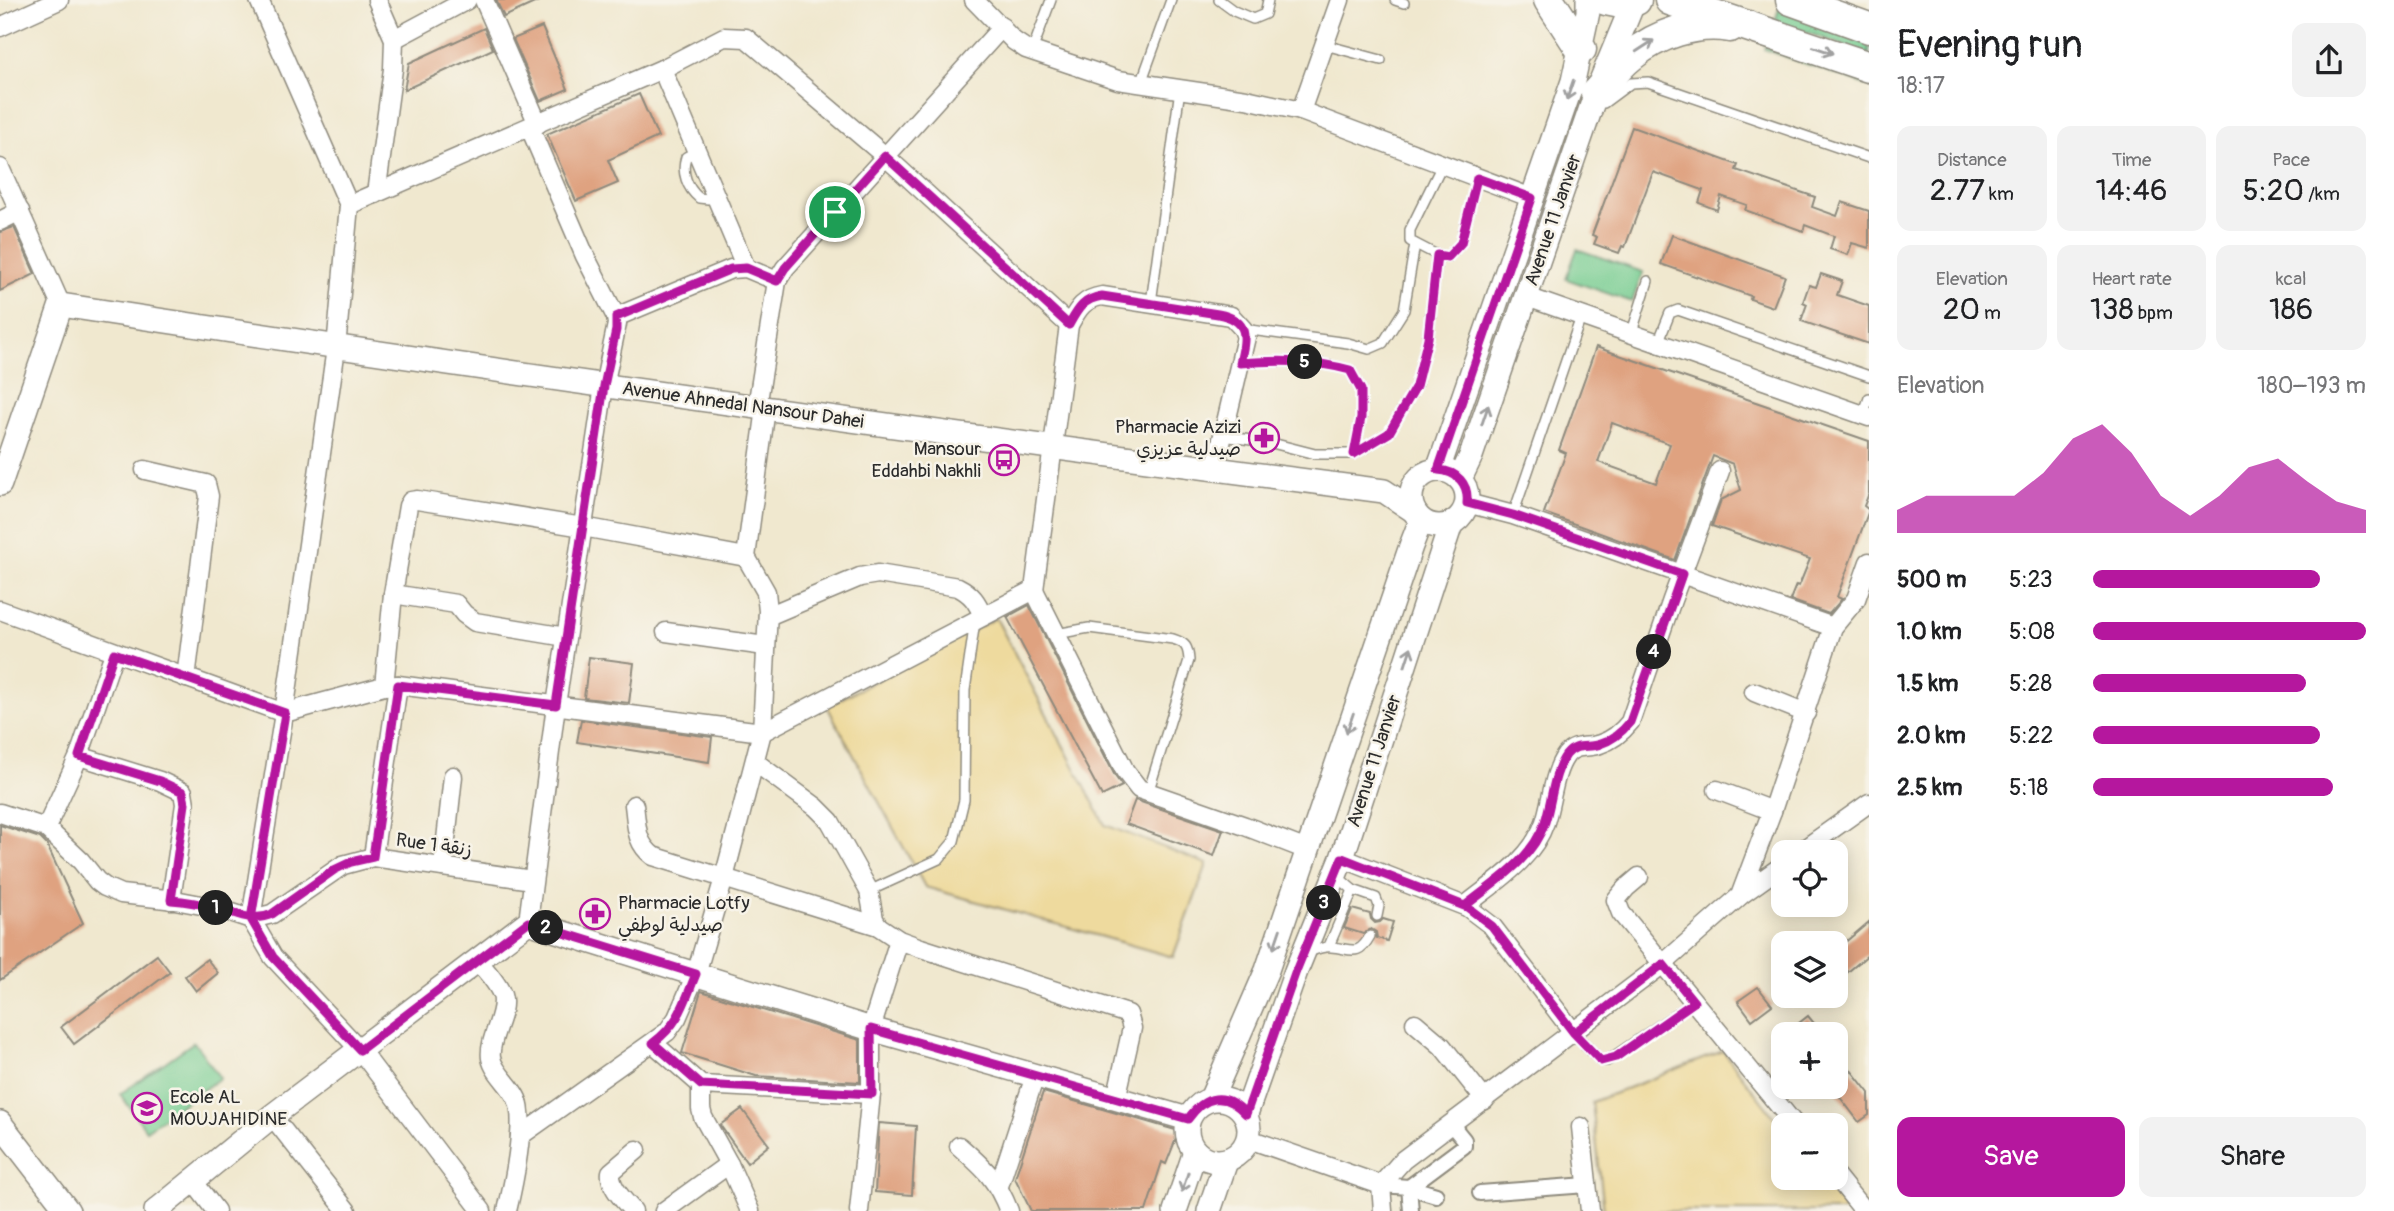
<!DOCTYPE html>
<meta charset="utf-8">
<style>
body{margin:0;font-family:Pangolin,"Playpen Sans Arabic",sans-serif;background:#f2f2f2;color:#202124;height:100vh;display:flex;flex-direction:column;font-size:26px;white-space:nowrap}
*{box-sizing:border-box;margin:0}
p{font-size:23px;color:#757577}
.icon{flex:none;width:38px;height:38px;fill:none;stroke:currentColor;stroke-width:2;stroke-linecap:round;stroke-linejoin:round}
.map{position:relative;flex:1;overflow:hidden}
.panel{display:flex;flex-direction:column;background:#fff;width:525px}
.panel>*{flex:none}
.fabs{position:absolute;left:1771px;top:840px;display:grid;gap:14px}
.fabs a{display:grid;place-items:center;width:77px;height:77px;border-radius:14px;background:#fff;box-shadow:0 4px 18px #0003;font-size:35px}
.pin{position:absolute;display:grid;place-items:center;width:60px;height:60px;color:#fff;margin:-30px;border:4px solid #fff;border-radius:50%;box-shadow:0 2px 7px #0007}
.km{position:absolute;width:35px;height:35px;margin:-18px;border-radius:50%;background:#222;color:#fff;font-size:19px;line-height:35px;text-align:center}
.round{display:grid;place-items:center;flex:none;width:74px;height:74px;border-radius:14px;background:#f2f2f2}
.overview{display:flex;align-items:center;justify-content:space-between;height:119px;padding:0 28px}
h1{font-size:38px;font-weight:600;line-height:52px}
.metrics{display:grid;grid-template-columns:repeat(3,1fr);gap:10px;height:119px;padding:7px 28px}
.metrics div{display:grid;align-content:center;border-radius:14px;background:#f2f2f2;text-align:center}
.metrics b{font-size:30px;font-weight:600}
.metrics small{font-size:19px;font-weight:400}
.metrics p{font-size:19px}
.chart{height:196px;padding:14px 28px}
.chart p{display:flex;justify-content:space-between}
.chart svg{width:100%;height:126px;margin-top:7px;fill:#b5179e;opacity:.7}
.button{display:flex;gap:14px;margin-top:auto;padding:14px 28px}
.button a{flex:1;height:80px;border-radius:14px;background:#b5179e;color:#fff;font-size:28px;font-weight:600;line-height:80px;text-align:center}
.button a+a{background:#f2f2f2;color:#202124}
ul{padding:0 28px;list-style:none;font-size:23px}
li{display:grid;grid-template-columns:112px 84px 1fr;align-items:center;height:52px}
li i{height:18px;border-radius:9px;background:#b5179e}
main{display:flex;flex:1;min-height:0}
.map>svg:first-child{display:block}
.green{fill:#75cc90;stroke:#507c5e;stroke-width:2}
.sand{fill:#eeda9e;stroke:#8c8264;stroke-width:2}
.building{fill:#dfa280;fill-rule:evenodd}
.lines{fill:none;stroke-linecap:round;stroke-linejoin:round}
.service-casing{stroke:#8e8a7d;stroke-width:12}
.pedestrian-casing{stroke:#8e8a7d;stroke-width:18}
.minor-casing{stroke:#8e8a7d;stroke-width:21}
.tertiary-casing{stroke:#8e8a7d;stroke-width:26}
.trunk-casing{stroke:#8e8a7d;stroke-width:33}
.service{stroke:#fff;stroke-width:9}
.pedestrian{stroke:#fff;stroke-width:14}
.minor{stroke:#fff;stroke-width:18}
.tertiary{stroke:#fff;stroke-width:23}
.trunk{stroke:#fff;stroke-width:30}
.oneway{stroke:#a0a0a0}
.route-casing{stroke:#fff;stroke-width:14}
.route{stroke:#b5179e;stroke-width:9}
.labels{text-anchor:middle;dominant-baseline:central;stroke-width:5;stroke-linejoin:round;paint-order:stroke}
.street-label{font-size:19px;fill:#2b2b2b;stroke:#f7f3e8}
.poi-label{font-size:19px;fill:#2b2b2b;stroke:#f7f3e8;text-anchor:end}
</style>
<main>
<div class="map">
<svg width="1869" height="1211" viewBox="0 0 1869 1211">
<rect width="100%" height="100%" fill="#f7f3e8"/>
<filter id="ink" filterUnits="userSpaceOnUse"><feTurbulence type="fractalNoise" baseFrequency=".0143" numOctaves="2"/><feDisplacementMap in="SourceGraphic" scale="14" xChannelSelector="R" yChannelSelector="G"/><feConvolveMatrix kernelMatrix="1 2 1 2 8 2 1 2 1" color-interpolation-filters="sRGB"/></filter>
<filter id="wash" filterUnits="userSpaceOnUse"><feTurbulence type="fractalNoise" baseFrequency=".00686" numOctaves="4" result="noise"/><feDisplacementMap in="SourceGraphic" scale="28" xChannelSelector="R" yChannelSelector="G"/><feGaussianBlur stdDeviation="1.57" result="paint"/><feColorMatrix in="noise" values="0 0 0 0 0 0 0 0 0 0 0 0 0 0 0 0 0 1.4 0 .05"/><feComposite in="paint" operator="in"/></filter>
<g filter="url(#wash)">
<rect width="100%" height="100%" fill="#f0e8cf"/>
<g class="green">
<polygon points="1779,9 1869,41 1869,55 1775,21"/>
<polygon points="1766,44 1869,81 1869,86 1764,49"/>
<polygon points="1577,249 1643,272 1632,302 1566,279"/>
<polygon points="194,1042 220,1078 146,1130 120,1094"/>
</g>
<g class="sand">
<polygon points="996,618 1105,825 1207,864 1173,957 925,887 827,706"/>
<polygon points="1723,1051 1783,1129 1783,1178 1822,1178 1847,1211 1604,1211 1592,1102"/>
</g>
<g id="blocks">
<g class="building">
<polygon points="496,0 541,0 504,17"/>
<polygon points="542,27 568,89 540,101 513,39"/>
<polygon points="484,28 493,49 404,90 409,63"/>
<polygon points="639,94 658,137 608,160 618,183 576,201 547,134"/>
<polygon points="1632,127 1738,165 1736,170 1815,197 1812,207 1837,216 1842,202 1869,211 1869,248 1852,243 1848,255 1830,249 1834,236 1805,225 1803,231 1745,210 1747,205 1721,196 1717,210 1699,203 1703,190 1653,172 1625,247 1622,246 1619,253 1594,244 1597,237 1592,235"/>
<polygon points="14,227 35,274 0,291 0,232"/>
<polygon points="1672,235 1785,276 1773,307 1750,299 1751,296 1661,264"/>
<polygon points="1821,274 1842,281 1837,295 1869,306 1869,344 1801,321 1807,304 1803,302 1809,285 1816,287"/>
<path d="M 1596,347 L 1869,441 L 1869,493 L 1864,506 L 1869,510 L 1837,597 L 1842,599 L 1829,614 L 1790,600 L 1796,585 L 1799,586 L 1810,559 L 1712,526 L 1721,500 L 1741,490 L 1733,464 L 1713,456 L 1675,560 L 1544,513 L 1566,453 L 1559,450 ZM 1612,423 L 1670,444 L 1656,483 L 1598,462 Z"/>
<polygon points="1029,605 1115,776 1122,786 1102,796 1007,617"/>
<polygon points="589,657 634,663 629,703 584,698"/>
<polygon points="581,720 712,737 709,762 577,742"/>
<polygon points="1135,800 1223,830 1214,856 1126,824"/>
<polygon points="0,825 40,838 47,845 83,923 0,980"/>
<polygon points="1352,909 1370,914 1371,919 1375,923 1380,922 1383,919 1393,922 1387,941 1377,938 1376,932 1371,929 1363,934 1344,928"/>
<polygon points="1869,922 1869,954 1836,982 1836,950"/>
<polygon points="157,955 170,972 74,1044 61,1027"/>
<polygon points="207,959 218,973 196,991 185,976"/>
<polygon points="1758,987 1772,1005 1752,1020 1738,1001"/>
<polygon points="701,991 860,1040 860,1082 756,1076 682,1053"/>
<polygon points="1808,1016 1823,1034 1785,1034"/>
<polygon points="1836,1051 1869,1093 1869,1115 1859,1122 1836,1092"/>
<polygon points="1043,1092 1179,1131 1166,1164 1162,1162 1146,1211 1031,1211 1015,1178"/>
<polygon points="742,1109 769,1145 747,1163 720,1125"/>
<polygon points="879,1123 916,1126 912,1195 875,1192"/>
</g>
</g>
</g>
<g filter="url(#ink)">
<use href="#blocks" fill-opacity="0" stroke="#8e8a7d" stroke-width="2"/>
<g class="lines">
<g class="service-casing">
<g id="service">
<polyline points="1219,0 1234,11 1253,19 1265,14 1268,0"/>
<polyline points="1395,0 1404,3"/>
<polyline points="1325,45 1381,60"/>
<polyline points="1032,51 1051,0"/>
<polyline points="1141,83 1171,0"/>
<polyline points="1604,103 1631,83 1648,82 1869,158"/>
<path d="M 697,151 L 686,157 C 681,172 687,188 699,198 L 708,199 L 716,197"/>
<polyline points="1442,165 1410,230 1410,241 1437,255 1448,257 1461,243 1477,178"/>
<polyline points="1151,303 1180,89"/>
<polyline points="1243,329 1348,343 1369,349 1383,343 1404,310 1415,244"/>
<polyline points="1631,335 1648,281"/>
<polyline points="1658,343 1670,313 1678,310 1869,376"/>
<path d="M 1240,363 C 1278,360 1313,360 1350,370 L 1361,390 L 1361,418 L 1354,454"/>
<polyline points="1863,415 1869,398"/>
<polyline points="1223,436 1272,443 1315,454 1354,454 1389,433 1416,386 1428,338 1437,255"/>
<polyline points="1513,515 1581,317"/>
<path d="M 1056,634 L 1089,628 L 1173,639 C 1186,643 1188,647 1189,660 L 1148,793"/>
<polyline points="1337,876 1353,890 1376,898 1379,906 1377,916"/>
<polyline points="869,891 939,859 954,841 964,800 965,690 975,621"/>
<polyline points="1329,946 1353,890"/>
<path d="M 1308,952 C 1315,950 1324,946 1331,947 C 1350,948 1358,958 1370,936"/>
<polyline points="1574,1033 1601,1061 1607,1061 1694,1002"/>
</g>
</g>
<g class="pedestrian-casing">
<g id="pedestrian">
<polyline points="1381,1185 1409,1187 1436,1195"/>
<polyline points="1480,1193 1587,1185"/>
<polyline points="1411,1211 1409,1187 1464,1146 1464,1140 1451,1124"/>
</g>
</g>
<g class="minor-casing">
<g id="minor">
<polyline points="259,0 349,205 336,348 284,713 251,919 273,957 360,1050 482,1211"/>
<polyline points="484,0 538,124"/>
<polyline points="974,0 1014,41 1026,49 1118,80 1246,99 1301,111 1532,198"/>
<polyline points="0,27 59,0"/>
<polyline points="394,39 467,0"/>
<polyline points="662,69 746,268"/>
<polyline points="1301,111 1340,0"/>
<polyline points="0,168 61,305"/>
<polyline points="376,194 393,69 394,39 377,0"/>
<polyline points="349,205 662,69 724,37 746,38 885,156 1069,325"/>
<polyline points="0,221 20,211"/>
<polyline points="1527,297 1869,417"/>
<polyline points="616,317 731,269 746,268 777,281"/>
<polyline points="757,407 777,281 785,268 1002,27"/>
<polyline points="145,470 206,484 209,496 186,678"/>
<polyline points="1467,503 1513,515 1833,627"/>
<path d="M 1034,590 L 1069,325 C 1078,309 1083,299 1102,296 L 1231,316 L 1243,329 L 1246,337 L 1215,469"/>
<polyline points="393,594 456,604 464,614 475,622 566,637"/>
<polyline points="0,610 284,713 384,686 398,685 762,732 1034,590 1125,771 1139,789 1245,826 1307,850"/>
<path d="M 768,616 L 860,577 L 878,574 L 958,587 C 972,594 977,602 983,616"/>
<polyline points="666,632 765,646"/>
<polyline points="384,686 393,594 408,506 411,501 417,500 583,527 746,557"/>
<polyline points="1754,692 1806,713"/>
<polyline points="79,756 160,781 183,792 185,804 171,900"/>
<polyline points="755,762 816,807 830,821 869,891 874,919 878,926"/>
<polyline points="1717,790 1772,811"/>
<path d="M 634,805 C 637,826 635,842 653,856 L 878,926 L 899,940 L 921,948 L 1128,1014 L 1132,1028 L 1116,1099"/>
<polyline points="0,813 46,828 81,861 97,881 105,887 121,894 175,900 217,908 251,919 272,914 343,865 373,857 532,880"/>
<polyline points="46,828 79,756 114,653"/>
<polyline points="1800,852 1869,803"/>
<polyline points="373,857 398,685"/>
<polyline points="1342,858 1467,907 1492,926 1574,1033"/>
<polyline points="443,867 453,776"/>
<polyline points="1639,877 1626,888 1616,900 1621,913 1795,1125"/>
<polyline points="1741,895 1783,865"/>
<path d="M 1465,906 C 1496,881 1532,860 1545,822 C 1552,801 1553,773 1566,755 C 1576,743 1588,749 1600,744 C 1613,740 1622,732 1630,722 L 1672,600 L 1720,471"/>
<polyline points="528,922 556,705 604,386 617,324 616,317 585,256 530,128"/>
<path d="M 477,960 C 485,970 498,983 502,995 C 508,1012 488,1038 491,1058 C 494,1073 511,1085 517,1099 C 527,1121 513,1186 507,1211"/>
<polyline points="1415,1023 1442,1046 1485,1100"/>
<polyline points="653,1043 701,1085 871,1094"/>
<polyline points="272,1116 347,1211"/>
<polyline points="1581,1127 1590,1211"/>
<polyline points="520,1136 667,1032 677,1018 696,974 724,878 762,732 768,611 766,592 746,557 766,408"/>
<polyline points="1249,1139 1381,1185"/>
<path d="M 959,1146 C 985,1169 996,1178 1009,1211"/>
<polyline points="729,1164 750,1211"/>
<polyline points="1836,1176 1864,1211"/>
<polyline points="193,1181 216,1211"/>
<polyline points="999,1186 1035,1076"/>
<path d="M 633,1211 C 624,1200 609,1187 611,1172 L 637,1150"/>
<polyline points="664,1211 729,1164 703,1117 701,1109 701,1085"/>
<polyline points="859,1211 871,1094 871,1029 899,940"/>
<polyline points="1383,1211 1381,1185 1403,1160 1663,964 1740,896 1772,811 1833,627 1856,599 1869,562"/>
</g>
</g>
<g class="tertiary-casing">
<g id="tertiary">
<circle cx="1439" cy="498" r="28"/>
<polyline points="1438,470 1573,81 1588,12 1588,0"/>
<polyline points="1460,479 1471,456 1596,93 1634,1"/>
<path d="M 0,484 L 61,305 C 501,373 942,434 1384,491 L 1414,511"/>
<circle cx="1218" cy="1130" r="31"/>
<polyline points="1211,1099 1267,970 1411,546 1421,520"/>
<polyline points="1246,1114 1296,971 1342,858 1451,524"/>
<polyline points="0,1123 68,1211"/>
<polyline points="156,1211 272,1116 528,922 871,1029 1188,1119"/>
<polyline points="1175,1211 1195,1152"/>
<polyline points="1209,1211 1226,1161"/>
</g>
</g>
<g class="trunk-casing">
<g id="trunk">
<polyline points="1549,0 1581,49"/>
<polyline points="1606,0 1621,3 1636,0"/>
<polyline points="1670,0 1869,67"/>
<polyline points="1791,0 1869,28"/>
<path d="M 1596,93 C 1607,81 1618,66 1631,56 C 1657,34 1696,21 1730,27"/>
</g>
</g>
<use href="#service" class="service"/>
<use href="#pedestrian" class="pedestrian"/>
<use href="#minor" class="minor"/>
<use href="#tertiary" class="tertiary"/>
<use href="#trunk" class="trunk"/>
</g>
<defs><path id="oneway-shaft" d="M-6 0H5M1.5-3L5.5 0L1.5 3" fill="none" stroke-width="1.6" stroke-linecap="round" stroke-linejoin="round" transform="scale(1.75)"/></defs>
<g class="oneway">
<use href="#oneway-shaft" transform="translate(1645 46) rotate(-33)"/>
<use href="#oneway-shaft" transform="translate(1823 50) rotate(19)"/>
<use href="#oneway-shaft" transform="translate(1570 90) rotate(109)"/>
<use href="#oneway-shaft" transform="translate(1485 415) rotate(-71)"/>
<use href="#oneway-shaft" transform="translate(1408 657) rotate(-72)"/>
<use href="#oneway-shaft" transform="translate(1350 723) rotate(109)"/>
<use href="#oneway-shaft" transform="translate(1277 939) rotate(109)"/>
<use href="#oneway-shaft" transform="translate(1185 1182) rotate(108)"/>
</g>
</g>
<g class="lines" filter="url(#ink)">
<g class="route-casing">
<path id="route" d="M 835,212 L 785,268 L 777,281 L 746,268 L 731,269 L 616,317 L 616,330 L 604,386 L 556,705 L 398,685 L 373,857 L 351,862 L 334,870 L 272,914 C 252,923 237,913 217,908 C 202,904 186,901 171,900 L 185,804 L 183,792 L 160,781 L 79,756 L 114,653 L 285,713 L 251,919 L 273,957 L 360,1050 L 528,922 L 696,974 C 684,1003 680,1023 653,1043 L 701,1085 L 872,1094 L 871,1029 L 1188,1119 C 1205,1095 1225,1091 1246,1114 L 1296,971 L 1342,858 L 1467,907 L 1492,926 L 1574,1033 L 1663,964 L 1694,1002 L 1616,1057 L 1601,1061 L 1574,1033 L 1492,926 L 1467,907 L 1465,906 C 1496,881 1532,860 1545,822 C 1552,801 1553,773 1566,755 C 1576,742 1588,749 1600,744 C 1613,740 1622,732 1630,722 L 1682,574 L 1513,515 L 1467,503 C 1469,484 1457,471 1438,470 L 1532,198 L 1477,178 L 1461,243 L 1448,257 L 1437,255 L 1428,338 L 1416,386 L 1389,433 L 1354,454 L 1361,418 L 1361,390 L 1350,370 C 1313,360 1278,360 1240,363 C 1246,337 1250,320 1218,314 L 1102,296 C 1083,299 1078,309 1069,325 L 885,156 L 835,212"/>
</g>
<use href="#route" class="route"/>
</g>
<defs>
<g id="pharmacy-ring" transform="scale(1.575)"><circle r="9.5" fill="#f7f3e8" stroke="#b5179e" stroke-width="1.5"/><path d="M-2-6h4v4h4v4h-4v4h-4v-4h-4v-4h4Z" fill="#b5179e"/></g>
<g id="bus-ring" transform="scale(1.575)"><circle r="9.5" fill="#f7f3e8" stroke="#b5179e" stroke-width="1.5"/><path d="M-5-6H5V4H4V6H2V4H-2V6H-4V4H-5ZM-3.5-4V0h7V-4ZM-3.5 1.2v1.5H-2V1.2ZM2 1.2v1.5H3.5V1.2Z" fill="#b5179e"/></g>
<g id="school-ring" transform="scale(1.575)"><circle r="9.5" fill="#f7f3e8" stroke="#b5179e" stroke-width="1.5"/><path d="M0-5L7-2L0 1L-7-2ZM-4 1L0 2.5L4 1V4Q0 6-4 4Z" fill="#b5179e"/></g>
</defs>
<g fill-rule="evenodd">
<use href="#pharmacy-ring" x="1264" y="438"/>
<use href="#bus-ring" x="1004" y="460"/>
<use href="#pharmacy-ring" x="595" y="914"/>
<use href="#school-ring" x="147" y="1108"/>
</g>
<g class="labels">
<g class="street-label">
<text transform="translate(1553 220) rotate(-71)">Avenue 11 Janvier</text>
<text transform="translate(743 405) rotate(8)">Avenue Ahnedal Nansour Dahei</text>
<text transform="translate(1374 761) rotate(-72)">Avenue 11 Janvier</text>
<text transform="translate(434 845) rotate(8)">Rue 1 زنقة</text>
</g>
<g class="poi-label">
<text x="1241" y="427">Pharmacie Azizi<tspan x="1241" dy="22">صيدلية عزيزي</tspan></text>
<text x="981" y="449">Mansour<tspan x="981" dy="22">Eddahbi Nakhli</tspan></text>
<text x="618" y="903" text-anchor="start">Pharmacie Lotfy<tspan x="618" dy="22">صيدلية لوطفي</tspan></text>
<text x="170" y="1097" text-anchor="start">Ecole AL<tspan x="170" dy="22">MOUJAHIDINE</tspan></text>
</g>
</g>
</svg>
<div class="fabs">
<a><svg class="icon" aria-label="locate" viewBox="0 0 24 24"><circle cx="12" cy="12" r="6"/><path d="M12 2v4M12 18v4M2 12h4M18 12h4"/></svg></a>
<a><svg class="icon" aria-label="layers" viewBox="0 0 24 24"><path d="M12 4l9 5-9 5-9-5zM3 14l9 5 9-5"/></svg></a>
<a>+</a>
<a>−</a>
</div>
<div class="pin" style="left:835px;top:212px;background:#1e9e55"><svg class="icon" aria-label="arrive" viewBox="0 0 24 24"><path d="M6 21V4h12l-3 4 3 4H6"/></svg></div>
<b class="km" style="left:216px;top:908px">1</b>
<b class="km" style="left:546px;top:928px">2</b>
<b class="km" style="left:1324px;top:903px">3</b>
<b class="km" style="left:1654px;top:652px">4</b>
<b class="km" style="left:1305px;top:362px">5</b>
</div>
<section class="panel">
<div class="overview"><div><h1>Evening run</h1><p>18:17</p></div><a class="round"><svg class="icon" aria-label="share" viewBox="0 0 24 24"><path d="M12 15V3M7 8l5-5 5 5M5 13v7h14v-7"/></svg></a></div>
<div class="metrics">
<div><p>Distance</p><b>2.77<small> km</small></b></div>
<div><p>Time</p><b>14:46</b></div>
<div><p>Pace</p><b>5:20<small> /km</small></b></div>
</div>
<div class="metrics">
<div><p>Elevation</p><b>20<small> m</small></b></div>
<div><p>Heart rate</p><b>138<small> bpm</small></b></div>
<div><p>kcal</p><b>186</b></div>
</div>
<div class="chart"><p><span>Elevation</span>180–193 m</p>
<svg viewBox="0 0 160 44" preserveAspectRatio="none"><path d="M0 44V36L10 31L20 31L30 31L40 31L50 23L60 11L70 6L80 16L90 31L100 38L110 31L120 21L130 18L140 26L150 33L160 36V44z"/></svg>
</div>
<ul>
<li><b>500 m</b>5:23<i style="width:83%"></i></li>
<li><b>1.0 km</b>5:08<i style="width:100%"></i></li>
<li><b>1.5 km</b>5:28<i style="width:78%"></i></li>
<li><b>2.0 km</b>5:22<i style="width:83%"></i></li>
<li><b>2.5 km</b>5:18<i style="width:88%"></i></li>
</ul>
<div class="button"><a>Save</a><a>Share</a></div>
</section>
</main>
